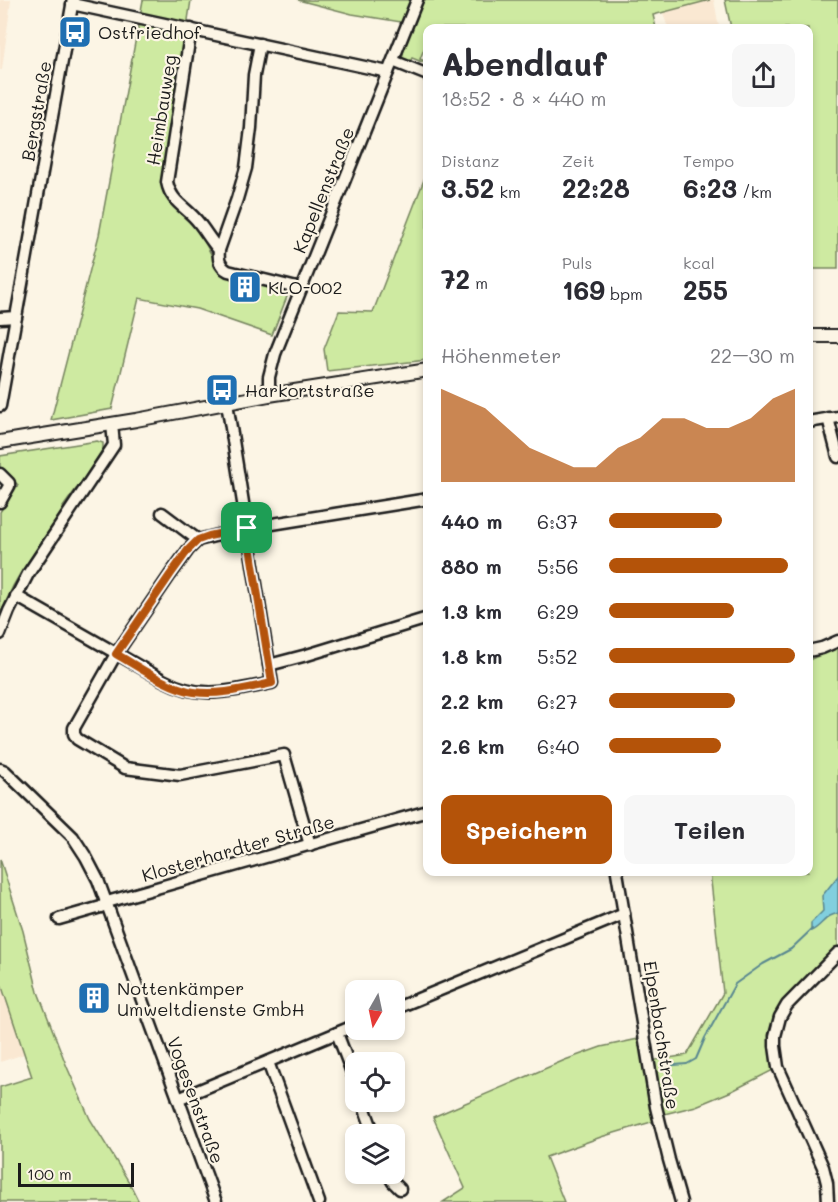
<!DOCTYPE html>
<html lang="de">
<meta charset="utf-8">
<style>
body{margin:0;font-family:Mali,sans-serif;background:#f7f7f7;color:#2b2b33;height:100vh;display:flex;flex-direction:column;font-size:22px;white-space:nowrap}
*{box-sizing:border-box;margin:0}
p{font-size:20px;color:#7c7c81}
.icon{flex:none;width:33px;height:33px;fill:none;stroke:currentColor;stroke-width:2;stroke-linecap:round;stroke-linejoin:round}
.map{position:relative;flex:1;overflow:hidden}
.side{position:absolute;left:423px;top:24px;width:390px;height:852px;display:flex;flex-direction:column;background:#fff;border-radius:12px;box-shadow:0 3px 9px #0003}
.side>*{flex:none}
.needle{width:39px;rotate:189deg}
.buttons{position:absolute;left:345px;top:980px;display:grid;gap:12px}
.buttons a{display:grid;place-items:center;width:60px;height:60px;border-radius:12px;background:#fff;box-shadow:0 3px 9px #0003;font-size:30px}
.scale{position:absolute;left:18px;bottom:15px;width:116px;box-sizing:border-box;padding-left:6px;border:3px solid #1c1c1c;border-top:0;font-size:16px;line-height:21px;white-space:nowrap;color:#1c1c1c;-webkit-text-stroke:4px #fcf5e5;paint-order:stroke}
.pin{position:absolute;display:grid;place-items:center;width:51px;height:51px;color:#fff;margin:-26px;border-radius:12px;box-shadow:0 3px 9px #0006}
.round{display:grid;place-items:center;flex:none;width:63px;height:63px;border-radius:12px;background:#f7f7f7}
.headline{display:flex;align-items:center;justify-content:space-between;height:102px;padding:0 18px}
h1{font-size:33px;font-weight:800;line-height:45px}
.metrics{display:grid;grid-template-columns:repeat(3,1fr);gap:9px;height:102px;padding:6px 18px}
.metrics div{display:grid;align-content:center}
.metrics b{font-size:26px;font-weight:800}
.metrics small{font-size:16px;font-weight:400}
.metrics p{font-size:16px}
.chart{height:168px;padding:12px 18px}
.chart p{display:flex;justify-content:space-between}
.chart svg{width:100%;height:108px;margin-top:6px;fill:#b45309;opacity:.7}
.button{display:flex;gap:12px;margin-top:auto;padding:12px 18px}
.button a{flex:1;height:69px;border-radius:12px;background:#b45309;color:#fff;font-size:24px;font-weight:800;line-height:69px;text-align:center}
.button a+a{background:#f7f7f7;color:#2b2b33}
ul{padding:0 18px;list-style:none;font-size:20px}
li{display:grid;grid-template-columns:96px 72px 1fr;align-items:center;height:45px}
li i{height:15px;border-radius:8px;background:#b45309}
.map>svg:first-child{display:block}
.built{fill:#fae8d2}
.green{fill:#ceeaa1;stroke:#75835e;stroke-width:1.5}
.water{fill:#81cfde;stroke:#598790;stroke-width:1.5}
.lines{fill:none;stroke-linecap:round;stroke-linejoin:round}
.stream{stroke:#598790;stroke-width:2}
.minor-casing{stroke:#1c1c1c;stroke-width:15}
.major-casing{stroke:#1c1c1c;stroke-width:16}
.minor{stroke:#fcf5e5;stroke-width:10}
.major{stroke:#fcf5e5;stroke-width:12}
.route-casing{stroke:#fff;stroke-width:12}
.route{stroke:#b45309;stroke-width:8}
.labels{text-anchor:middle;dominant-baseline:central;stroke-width:4.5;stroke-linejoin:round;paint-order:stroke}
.poi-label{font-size:18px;fill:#1c1c1c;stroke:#fcf5e5;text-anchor:start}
.street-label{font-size:18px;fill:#1c1c1c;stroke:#fcf5e5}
</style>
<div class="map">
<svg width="838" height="1202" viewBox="0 0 838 1202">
<rect width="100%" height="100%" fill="#fcf5e5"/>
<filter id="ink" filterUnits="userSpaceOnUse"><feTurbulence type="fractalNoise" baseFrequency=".0167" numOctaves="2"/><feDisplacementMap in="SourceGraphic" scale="12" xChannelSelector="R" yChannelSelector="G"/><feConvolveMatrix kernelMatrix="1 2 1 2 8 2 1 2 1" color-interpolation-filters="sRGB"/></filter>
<g filter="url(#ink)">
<g class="built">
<polygon points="0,0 11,0 2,70 0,70"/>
<polygon points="710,0 714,0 719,28 668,28 663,13"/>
<polygon points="0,981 24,1054 0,1062"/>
</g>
<g class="green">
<polygon points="143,0 191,0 163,185 163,192 194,222 221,273 278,289 288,294 272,335 197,309 139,298 112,409 51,420 99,235"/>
<polygon points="298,0 416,0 407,23 352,14"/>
<polygon points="421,0 710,0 653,15 656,28 428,28 427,49 424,49 420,59 427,62 427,64 412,58 409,64 402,59 406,38"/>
<polygon points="725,0 838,0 838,269 809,269 808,28 731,28"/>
<polygon points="427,172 427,360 327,371 324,349 339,311 373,312"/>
<polygon points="97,441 103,443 103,449 77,489 76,489 63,507 64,508 20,574 13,586 0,615 0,512 18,485 0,469 0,456"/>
<polygon points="838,647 838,950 778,1017 777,1068 732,1091 696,1106 660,1115 650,1061 687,1055 723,993 710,872 808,872 809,660"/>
<polygon points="0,859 23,931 38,992 67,1067 90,1119 129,1182 139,1202 0,1202 0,1087 32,1077 0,981"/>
<polygon points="643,1038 658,1120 601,1137 546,1157 564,1202 443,1202 465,1188 433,1117 565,1060 601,1047"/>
</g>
<path class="water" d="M 838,876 L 838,913 C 835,914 832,915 830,916 C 823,920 819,928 811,931 L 811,923 L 823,911 L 822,896 Z"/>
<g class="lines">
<polyline class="stream" points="662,1066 687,1064 696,1059 705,1038 735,984 763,964 791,949 812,929"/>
<g class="minor-casing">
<g id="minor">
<polyline points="72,4 388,72"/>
<path d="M 191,29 L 167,182 C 171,203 187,207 199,223 C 206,232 211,241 219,250"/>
<path d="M 260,44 L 254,75 L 251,128 L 246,168 L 237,199 L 219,250 C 218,259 219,266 228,271 L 301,289"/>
<polyline points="393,61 428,75"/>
<polyline points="0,318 16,317"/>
<polyline points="269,395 269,377 275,354 417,0"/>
<polyline points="0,406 73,0"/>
<polyline points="828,418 838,457"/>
<polyline points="808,422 838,417"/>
<polyline points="0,474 9,483 9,486 0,502"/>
<polyline points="162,513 198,540"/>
<path d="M 16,596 L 163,680 C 202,701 231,691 272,683 L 227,403"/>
<polyline points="0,634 9,611 28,574 114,445 112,424"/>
<polyline points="808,651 822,648 838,641"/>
<polyline points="269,665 307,655 428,618"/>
<polyline points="0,769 5,771 73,837 86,857 98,880 216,1202"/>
<polyline points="310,845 284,755 180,775 125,768 77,739 74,734 74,728 116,654 170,575 188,550 198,540 247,528 428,499"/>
<polyline points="617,872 656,1107 669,1160 681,1202"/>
<polyline points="59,919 101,907 107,902 428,811"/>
<polyline points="394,1009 624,914"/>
<polyline points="337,1033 356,1083"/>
<polyline points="268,1062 319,1202"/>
<polyline points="178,1099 356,1025"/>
<polyline points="362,1101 374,1134"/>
<polyline points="388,1173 393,1182 400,1189"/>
<polyline points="828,1202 827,1183 823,1167 778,1067 775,1046 775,1036 780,1017 787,1005 838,953"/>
</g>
</g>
<g class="major-casing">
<g id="major">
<polyline points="808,336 838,336"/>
<polyline points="0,442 136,420 269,395 428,370"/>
</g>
</g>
<use href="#minor" class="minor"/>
<use href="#major" class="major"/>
</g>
</g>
<g class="lines" filter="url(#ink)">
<g class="route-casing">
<path id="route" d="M 247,528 L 272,683 C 247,688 220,696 194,692 C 168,688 139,667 116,654 L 170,575 L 188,550 L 198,540 L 209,536 Z"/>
</g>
<use href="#route" class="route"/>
</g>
<defs>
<g id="bus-square" transform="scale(1.725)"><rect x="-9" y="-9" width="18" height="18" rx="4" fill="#1f6fb2" stroke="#fcf5e5"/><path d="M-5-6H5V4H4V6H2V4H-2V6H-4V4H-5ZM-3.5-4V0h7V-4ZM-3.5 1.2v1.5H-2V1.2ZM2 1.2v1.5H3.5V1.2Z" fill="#fff"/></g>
<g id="building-square" transform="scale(1.725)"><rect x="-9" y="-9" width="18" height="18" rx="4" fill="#1f6fb2" stroke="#fcf5e5"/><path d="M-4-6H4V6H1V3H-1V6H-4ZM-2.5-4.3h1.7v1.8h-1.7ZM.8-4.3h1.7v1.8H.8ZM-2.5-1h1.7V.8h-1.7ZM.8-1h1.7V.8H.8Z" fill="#fff"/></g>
</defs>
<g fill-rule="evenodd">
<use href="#bus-square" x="75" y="32"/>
<use href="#building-square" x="245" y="287"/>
<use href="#bus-square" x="222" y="390"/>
<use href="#building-square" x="94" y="998"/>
</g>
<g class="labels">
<g class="poi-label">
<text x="98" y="32">Ostfriedhof</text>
<text x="268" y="287">KLO-002</text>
<text x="245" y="390">Harkortstraße</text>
<text x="117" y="988">Nottenkämper<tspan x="117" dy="21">Umweltdienste GmbH</tspan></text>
</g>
<g class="street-label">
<text transform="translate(161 110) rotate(-81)">Heimbauweg</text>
<text transform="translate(36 111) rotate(-80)">Bergstraße</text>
<text transform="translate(323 190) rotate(-68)">Kapellenstraße</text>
<text transform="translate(238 848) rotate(-16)">Klosterhardter Straße</text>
<text transform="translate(662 1035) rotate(81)">Elpenbachstraße</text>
<text transform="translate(196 1100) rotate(70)">Vogesenstraße</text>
</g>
</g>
</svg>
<div class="buttons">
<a><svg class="needle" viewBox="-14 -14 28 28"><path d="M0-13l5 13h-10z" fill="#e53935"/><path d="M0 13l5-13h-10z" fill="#7c7c81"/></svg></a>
<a><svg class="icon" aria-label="locate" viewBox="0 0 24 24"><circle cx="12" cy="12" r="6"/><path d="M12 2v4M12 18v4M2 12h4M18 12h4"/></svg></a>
<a><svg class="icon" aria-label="layers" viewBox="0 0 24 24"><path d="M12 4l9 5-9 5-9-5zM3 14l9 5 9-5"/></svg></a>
</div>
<div class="scale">100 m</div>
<div class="pin" style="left:247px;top:528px;background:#1e9e55"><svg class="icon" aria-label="arrive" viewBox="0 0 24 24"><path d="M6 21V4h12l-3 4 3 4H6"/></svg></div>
<section class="side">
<div class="headline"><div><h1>Abendlauf</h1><p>18:52 · 8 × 440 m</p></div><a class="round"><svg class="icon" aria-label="share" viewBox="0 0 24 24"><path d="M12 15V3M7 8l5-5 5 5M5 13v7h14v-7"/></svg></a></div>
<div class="metrics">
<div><p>Distanz</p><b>3.52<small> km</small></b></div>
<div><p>Zeit</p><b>22:28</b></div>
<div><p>Tempo</p><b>6:23<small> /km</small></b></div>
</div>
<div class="metrics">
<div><b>72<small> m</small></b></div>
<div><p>Puls</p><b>169<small> bpm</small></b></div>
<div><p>kcal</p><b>255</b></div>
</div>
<div class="chart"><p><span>Höhenmeter</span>22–30 m</p>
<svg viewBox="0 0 160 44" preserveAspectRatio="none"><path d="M0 44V6L10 10L20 14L30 22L40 30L50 34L60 38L70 38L80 30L90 26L100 18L110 18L120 22L130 22L140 18L150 10L160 6V44z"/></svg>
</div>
<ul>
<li><b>440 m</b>6:37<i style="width:61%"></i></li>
<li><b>880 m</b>5:56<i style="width:96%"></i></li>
<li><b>1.3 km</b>6:29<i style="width:67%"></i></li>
<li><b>1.8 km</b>5:52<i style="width:100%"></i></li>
<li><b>2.2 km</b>6:27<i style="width:68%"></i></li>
<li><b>2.6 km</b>6:40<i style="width:60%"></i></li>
</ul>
<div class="button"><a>Speichern</a><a>Teilen</a></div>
</section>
</div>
